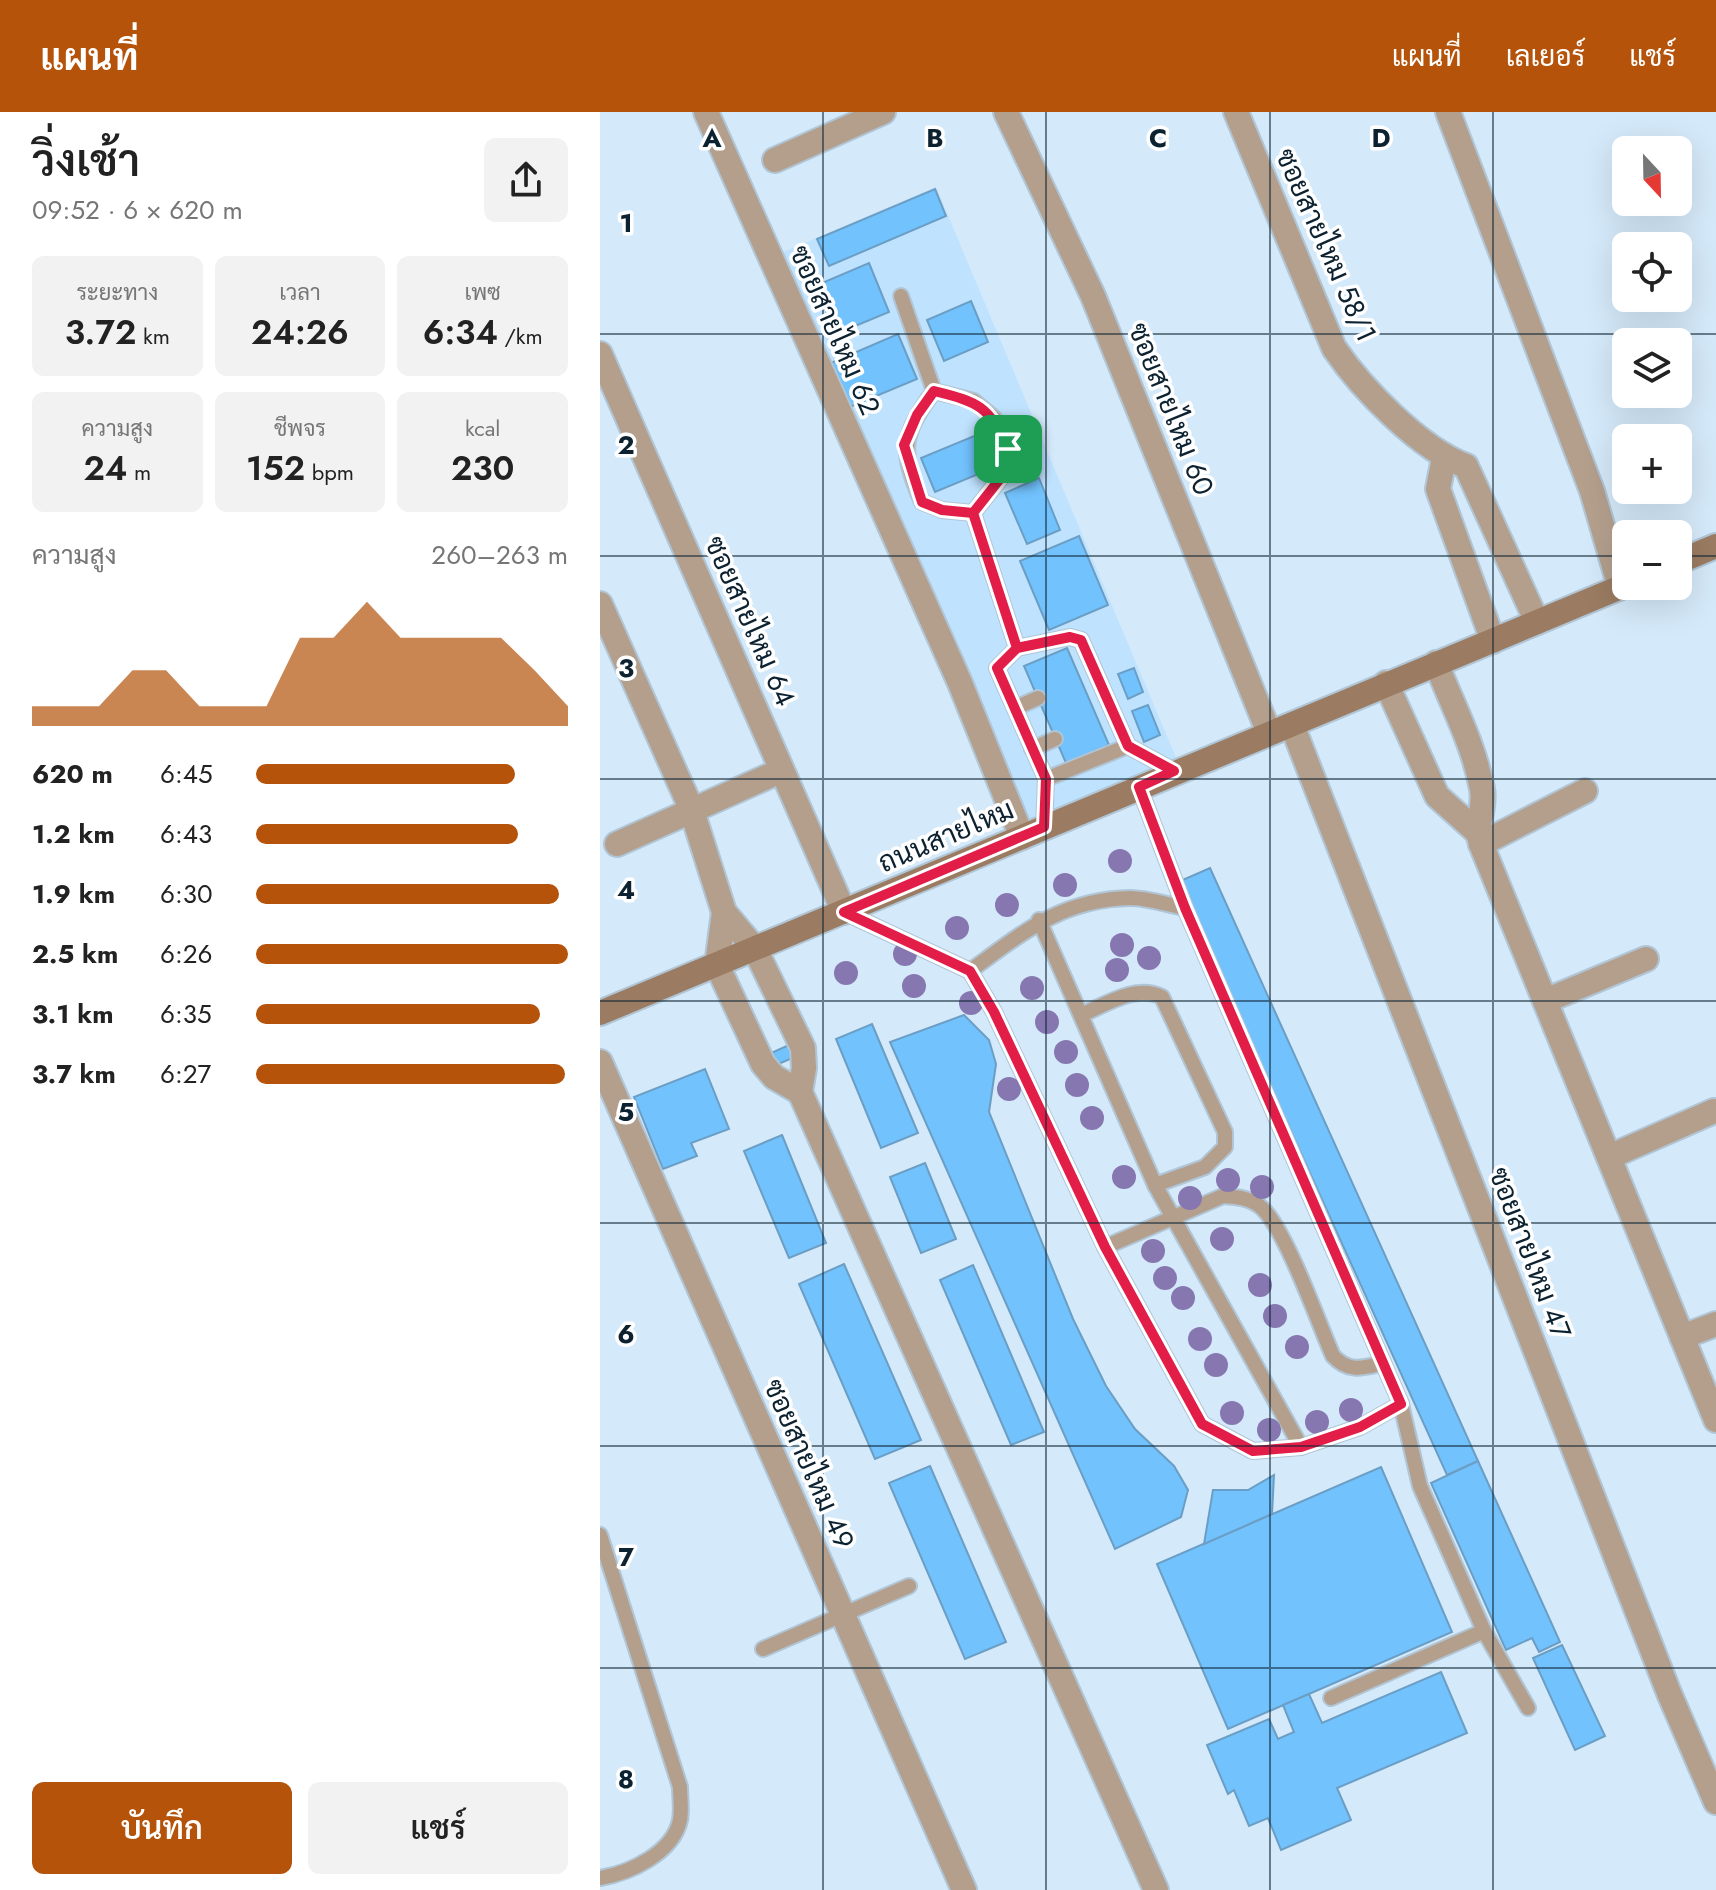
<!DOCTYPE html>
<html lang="th">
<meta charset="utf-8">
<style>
body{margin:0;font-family:Jost,Sarabun,sans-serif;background:#f2f2f2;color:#222;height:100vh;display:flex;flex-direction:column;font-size:30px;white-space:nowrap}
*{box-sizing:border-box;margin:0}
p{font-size:26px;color:#767676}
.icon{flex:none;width:44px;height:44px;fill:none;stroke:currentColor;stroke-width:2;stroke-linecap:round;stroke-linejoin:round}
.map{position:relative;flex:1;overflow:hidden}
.drawer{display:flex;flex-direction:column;background:#fff;width:600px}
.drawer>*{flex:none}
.needle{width:52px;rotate:158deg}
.fabs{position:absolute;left:1012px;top:24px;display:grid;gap:16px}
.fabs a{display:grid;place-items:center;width:80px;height:80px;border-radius:12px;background:#fff;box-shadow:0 8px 32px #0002;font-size:40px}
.pin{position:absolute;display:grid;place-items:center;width:68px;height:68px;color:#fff;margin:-34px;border-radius:16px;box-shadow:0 4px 12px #0006}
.round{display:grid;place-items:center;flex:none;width:84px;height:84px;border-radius:12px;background:#f2f2f2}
.head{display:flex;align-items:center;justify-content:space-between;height:136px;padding:0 32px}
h1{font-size:44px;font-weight:600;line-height:60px}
.figures{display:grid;grid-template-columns:repeat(3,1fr);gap:12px;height:136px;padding:8px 32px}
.figures div{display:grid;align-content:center;border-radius:12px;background:#f2f2f2;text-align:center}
.figures b{font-size:34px;font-weight:600}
.figures small{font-size:22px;font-weight:400}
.figures p{font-size:22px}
.chart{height:224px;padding:16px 32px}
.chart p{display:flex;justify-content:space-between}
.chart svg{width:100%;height:144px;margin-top:8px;fill:#b45309;opacity:.7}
.action{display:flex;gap:16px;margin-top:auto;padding:16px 32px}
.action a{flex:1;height:92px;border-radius:12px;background:#b45309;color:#fff;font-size:32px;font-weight:600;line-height:92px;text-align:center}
.action a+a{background:#f2f2f2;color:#222}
ul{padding:0 32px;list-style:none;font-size:26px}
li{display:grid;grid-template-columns:128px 96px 1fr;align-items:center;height:60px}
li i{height:20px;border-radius:10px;background:#b45309}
header{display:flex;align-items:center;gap:48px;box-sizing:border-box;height:112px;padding:0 40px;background:#b45309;color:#fff}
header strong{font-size:38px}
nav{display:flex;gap:44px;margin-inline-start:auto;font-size:28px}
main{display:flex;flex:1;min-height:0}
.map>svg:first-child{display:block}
.built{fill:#bfe2fe}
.building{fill:#72c2fd;stroke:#6b9ec5;stroke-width:2}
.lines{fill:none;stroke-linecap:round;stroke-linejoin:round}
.lane-casing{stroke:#b0c5d5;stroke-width:18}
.street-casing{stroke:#b0c5d5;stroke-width:28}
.secondary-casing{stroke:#b0c5d5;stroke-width:28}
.lane{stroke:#b49f8d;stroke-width:14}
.street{stroke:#b49f8d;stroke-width:24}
.secondary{stroke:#9b7c62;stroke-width:24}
.tree{fill:#8777b0}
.route-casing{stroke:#fff;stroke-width:16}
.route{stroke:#e11d48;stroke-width:10}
.grid{fill:none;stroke:#0d2231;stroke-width:2;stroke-opacity:0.55}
.labels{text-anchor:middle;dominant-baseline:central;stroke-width:7;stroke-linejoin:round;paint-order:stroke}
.street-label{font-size:28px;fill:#0d2231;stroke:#fff}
.grid-label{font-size:26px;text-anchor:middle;font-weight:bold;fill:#0d2231;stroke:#fff;stroke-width:7;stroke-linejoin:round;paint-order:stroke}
</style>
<header>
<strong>แผนที่</strong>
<nav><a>แผนที่</a><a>เลเยอร์</a><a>แชร์</a></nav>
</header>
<main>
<section class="drawer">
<div class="head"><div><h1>วิ่งเช้า</h1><p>09:52 · 6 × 620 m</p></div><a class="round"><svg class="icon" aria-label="share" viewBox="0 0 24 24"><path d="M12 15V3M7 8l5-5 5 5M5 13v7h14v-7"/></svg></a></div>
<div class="figures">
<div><p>ระยะทาง</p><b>3.72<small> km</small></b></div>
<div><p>เวลา</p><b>24:26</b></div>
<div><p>เพซ</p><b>6:34<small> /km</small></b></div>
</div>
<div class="figures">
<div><p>ความสูง</p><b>24<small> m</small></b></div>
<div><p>ชีพจร</p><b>152<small> bpm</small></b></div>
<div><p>kcal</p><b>230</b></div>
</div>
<div class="chart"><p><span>ความสูง</span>260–263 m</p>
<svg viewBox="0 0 160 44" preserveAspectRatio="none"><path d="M0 44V38L10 38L20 38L30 27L40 27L50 38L60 38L70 38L80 17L90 17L100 6L110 17L120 17L130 17L140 17L150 27L160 38V44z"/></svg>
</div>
<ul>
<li><b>620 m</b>6:45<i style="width:83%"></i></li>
<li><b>1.2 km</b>6:43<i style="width:84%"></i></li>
<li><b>1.9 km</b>6:30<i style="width:97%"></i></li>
<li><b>2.5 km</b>6:26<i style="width:100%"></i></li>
<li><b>3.1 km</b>6:35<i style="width:91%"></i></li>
<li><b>3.7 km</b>6:27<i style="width:99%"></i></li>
</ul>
<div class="action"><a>บันทึก</a><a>แชร์</a></div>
</section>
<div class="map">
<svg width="1116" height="1778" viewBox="0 0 1116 1778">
<rect width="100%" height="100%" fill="#d4e9f9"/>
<polygon class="built" points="336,75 582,660 422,725 169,146"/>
<g class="building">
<polygon points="335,77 346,104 229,154 217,127"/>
<polygon points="269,151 289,200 236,222 215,174"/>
<polygon points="371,189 388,230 344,249 327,208"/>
<polygon points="298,222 317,267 245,297 226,253"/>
<polygon points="379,322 393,356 335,380 321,346"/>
<polygon points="439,366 460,418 427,432 405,381"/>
<polygon points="479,424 508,493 449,518 420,449"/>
<polygon points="467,536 509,633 466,651 424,554"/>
<polygon points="534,556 543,580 528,587 518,562"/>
<polygon points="548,593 560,623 544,630 532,599"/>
<polygon points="610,756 878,1349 847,1363 578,770"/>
<polygon points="364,903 389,928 396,952 389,1000 473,1207 506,1274 535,1317 574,1354 588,1378 581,1405 515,1437 290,930"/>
<polygon points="272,912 318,1021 281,1036 236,927"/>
<polygon points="191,932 197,944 174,954 169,942"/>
<polygon points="105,957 129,1017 91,1031 97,1044 63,1057 34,985"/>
<polygon points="182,1023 226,1131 189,1146 144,1039"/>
<polygon points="325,1051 356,1127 321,1141 290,1065"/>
<polygon points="244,1152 321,1328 275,1347 199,1172"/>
<polygon points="373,1153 444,1320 411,1333 340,1168"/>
<polygon points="878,1349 960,1530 939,1540 932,1526 906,1538 831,1371"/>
<polygon points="330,1354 406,1530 365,1547 289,1371"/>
<polygon points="781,1355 852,1520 628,1617 557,1452"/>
<polygon points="674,1363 672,1402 604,1432 613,1378 648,1378"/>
<polygon points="962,1533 1005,1624 975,1638 933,1546"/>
<polygon points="841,1560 867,1621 737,1676 751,1708 681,1738 668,1706 649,1714 634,1678 628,1682 607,1633 669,1607 678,1627 694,1620 683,1593 709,1582 722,1611"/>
</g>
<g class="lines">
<g class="lane-casing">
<g id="lane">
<polyline points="301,184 334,279"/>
<path d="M 334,279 L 374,289 L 394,306 L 408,337 L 407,358 L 373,401 L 342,398 L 322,390 C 300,339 301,324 334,279 Z"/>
<polyline points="373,401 417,536"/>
<polyline points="415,596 438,586"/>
<polyline points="432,637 455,627"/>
<polyline points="446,667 528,634"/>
<polyline points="539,675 585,796 801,1292 820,1374 884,1519 928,1596"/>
<polyline points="444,715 446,667 397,556 417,536 470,525 481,528 528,634 574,659"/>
<polyline points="244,800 370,859 394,900 505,1135 602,1312 653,1339 701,1335 760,1315 801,1292"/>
<polyline points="439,808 555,1073 701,1335"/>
<path d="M 370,859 C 422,821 462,787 530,786 C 548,786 568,793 585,796"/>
<path d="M 481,903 C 507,892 536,872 562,885 L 625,1020 L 625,1035 L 605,1055 L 555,1073"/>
<path d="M 505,1135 L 623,1084 C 637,1085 652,1086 663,1097 C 687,1121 718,1210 733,1244 C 749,1261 762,1256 783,1251"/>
<path d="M 0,1423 L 80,1675 C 80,1685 82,1698 80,1708 C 73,1741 30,1761 0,1766"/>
<polyline points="163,1537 309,1474"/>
<polyline points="731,1586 884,1519"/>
</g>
</g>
<g class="street-casing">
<g id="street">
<polyline points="106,0 360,571 422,725"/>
<polyline points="406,0 493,184 669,621"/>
<path d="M 636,0 L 734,236 C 762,277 820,337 866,354 L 937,510"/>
<polyline points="848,0 992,379 1020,475"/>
<polyline points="175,48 283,0"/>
<polyline points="0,242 244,800"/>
<polyline points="844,346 838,377 893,529"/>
<polyline points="0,492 91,696 124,800 155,837 203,936 204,956 200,980 556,1778"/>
<path d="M 836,551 C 852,592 874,633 882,677 C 886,697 874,712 881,732 L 1116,1308"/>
<polyline points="786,571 837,684 876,719"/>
<polyline points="692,613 1069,1581 1116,1690"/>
<polyline points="17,732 169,664"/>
<polyline points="881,732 985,679"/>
<polyline points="124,800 117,853 163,952 174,965 200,980"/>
<polyline points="945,889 1046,847"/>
<polyline points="0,950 364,1778"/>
<polyline points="1009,1045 1114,999"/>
<polyline points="1082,1225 1116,1212"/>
</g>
</g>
<g class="secondary-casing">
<g id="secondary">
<polyline points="1078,450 1116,434"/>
<polyline points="0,901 1026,473"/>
</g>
</g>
<use href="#lane" class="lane"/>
<use href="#street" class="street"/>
<use href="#secondary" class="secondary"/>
</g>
<g class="tree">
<circle cx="520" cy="749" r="12"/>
<circle cx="465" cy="773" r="12"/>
<circle cx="407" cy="793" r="12"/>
<circle cx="357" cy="816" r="12"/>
<circle cx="522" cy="833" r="12"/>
<circle cx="305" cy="842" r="12"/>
<circle cx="549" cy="846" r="12"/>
<circle cx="517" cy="858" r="12"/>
<circle cx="246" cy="861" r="12"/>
<circle cx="314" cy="874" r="12"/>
<circle cx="432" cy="876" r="12"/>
<circle cx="371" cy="891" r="12"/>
<circle cx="447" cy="910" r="12"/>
<circle cx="466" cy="940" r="12"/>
<circle cx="477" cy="973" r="12"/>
<circle cx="409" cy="977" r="12"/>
<circle cx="492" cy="1006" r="12"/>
<circle cx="524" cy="1065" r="12"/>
<circle cx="628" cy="1068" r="12"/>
<circle cx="662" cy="1075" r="12"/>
<circle cx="590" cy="1086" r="12"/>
<circle cx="622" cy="1127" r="12"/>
<circle cx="553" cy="1139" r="12"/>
<circle cx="565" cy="1166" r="12"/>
<circle cx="660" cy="1173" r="12"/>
<circle cx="583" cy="1186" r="12"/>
<circle cx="675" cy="1204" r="12"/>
<circle cx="600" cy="1227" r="12"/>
<circle cx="697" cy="1235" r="12"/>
<circle cx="616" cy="1253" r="12"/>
<circle cx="751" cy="1298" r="12"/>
<circle cx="632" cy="1301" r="12"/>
<circle cx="717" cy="1310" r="12"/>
<circle cx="669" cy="1318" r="12"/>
</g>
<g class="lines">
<g class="route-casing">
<path id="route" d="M 408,337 L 407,358 L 373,401 L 417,536 L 397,556 L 446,667 L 444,715 L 244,800 L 370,859 L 394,900 L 505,1135 L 602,1312 L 653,1339 L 701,1335 L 760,1315 L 801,1292 L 585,796 L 539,675 L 574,659 L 528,634 L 481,528 L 470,525 L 417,536 L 373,401 L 342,398 L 322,390 L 304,333 L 317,303 L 334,279 C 379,290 389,294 408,337"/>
</g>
<use href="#route" class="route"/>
</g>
<path class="grid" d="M 223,0 L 223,1778M 446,0 L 446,1778M 670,0 L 670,1778M 893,0 L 893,1778M 0,222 L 1116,222M 0,444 L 1026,444M 1078,444 L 1116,444M 0,667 L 1116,667M 0,889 L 1116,889M 0,1111 L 1116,1111M 0,1334 L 1116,1334M 0,1556 L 1116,1556"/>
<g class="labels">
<g class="street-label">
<text transform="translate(726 133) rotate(66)">ซอยสายไหม 58/1</text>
<text transform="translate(235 218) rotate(66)">ซอยสายไหม 62</text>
<text transform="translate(571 297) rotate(68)">ซอยสายไหม 60</text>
<text transform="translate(150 509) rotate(66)">ซอยสายไหม 64</text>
<text transform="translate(346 724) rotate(-23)">ถนนสายไหม</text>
<text transform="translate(930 1141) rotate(69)">ซอยสายไหม 47</text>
<text transform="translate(209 1352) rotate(66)">ซอยสายไหม 49</text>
</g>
</g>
<g class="grid-label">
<text x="112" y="35">A</text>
<text x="335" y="35">B</text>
<text x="558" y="35">C</text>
<text x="781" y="35">D</text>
<text x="26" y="120">1</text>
<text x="26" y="342">2</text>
<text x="26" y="565">3</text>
<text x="26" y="787">4</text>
<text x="26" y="1009">5</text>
<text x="26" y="1231">6</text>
<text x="26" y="1454">7</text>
<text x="26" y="1676">8</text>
</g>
</svg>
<div class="fabs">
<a><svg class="needle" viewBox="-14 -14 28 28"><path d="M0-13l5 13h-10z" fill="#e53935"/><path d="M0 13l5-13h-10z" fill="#767676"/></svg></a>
<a><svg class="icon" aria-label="locate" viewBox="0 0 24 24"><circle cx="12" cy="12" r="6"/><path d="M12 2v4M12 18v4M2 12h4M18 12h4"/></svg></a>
<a><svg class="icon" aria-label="layers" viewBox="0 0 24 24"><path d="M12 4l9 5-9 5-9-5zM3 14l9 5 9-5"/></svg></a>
<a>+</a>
<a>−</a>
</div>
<div class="pin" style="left:408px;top:337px;background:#1e9e55"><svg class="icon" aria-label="arrive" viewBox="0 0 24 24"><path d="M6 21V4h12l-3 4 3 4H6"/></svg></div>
</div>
</main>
